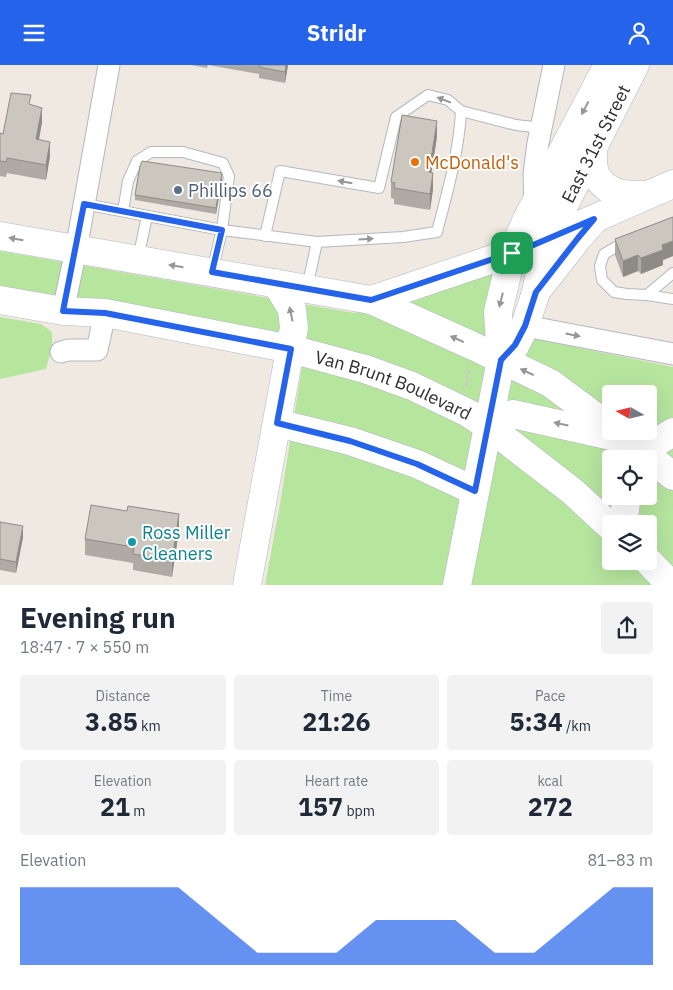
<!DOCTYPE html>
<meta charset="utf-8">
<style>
body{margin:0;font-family:"IBM Plex Sans",sans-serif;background:#f2f2f3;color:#1f2937;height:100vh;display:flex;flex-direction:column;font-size:19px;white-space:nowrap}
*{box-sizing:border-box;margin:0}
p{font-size:16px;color:#747a83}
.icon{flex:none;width:28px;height:28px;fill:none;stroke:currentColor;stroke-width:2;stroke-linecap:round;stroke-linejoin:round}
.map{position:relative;height:520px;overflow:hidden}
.side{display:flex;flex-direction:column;background:#fff;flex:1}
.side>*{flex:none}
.needle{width:32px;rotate:278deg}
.buttons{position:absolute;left:602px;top:320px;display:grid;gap:10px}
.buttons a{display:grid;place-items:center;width:55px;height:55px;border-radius:5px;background:#fff;box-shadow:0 5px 20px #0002;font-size:25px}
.pin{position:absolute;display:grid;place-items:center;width:42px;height:42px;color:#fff;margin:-21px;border-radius:10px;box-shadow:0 2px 8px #0006}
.round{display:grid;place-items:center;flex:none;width:52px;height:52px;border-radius:5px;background:#f2f2f3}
.headline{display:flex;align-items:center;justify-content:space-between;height:85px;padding:0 20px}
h1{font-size:28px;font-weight:800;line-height:38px}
.metrics{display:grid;grid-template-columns:repeat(3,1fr);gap:8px;height:85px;padding:5px 20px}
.metrics div{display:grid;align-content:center;border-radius:5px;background:#f2f2f3;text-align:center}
.metrics b{font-size:25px;font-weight:800}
.metrics small{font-size:14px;font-weight:400}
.metrics p{font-size:14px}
.chart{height:140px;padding:10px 20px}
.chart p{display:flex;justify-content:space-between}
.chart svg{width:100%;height:90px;margin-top:5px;fill:#2563eb;opacity:.7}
header{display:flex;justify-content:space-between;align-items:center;height:65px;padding:0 20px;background:#2563eb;color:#fff;font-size:22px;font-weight:800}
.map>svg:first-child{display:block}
.green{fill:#b6e59e;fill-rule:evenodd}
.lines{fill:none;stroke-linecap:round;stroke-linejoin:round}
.service-casing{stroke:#b4b7c1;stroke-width:12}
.minor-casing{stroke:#b4b7c1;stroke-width:23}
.secondary-casing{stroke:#b4b7c1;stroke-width:29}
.path{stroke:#c9c9c9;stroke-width:3;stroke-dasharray:4 2.5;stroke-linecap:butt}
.service{stroke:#fff;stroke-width:10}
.minor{stroke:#fff;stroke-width:21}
.secondary{stroke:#fff;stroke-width:28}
.wall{fill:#afaba4}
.shaded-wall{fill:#8e8b86}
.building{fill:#cbc7bf;stroke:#8e8b86}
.oneway{fill:#969696}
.route-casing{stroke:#fff;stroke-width:10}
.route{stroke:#2563eb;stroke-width:6}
.food-dot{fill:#e8710a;stroke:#fff;stroke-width:2}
.service-dot{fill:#5c6f8a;stroke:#fff;stroke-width:2}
.culture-dot{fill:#0f9aa8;stroke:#fff;stroke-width:2}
.labels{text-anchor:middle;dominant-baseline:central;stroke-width:4;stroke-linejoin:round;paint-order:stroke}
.street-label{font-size:18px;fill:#2e2e2e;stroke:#fff}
.food-label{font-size:18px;fill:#c56008;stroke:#fff;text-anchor:start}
.service-label{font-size:18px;fill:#4e5e75;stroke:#fff;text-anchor:start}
.culture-label{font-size:18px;fill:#0d838f;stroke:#fff;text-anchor:start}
</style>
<header><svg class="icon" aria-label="menu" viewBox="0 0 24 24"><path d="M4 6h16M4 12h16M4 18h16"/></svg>Stridr<svg class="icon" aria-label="person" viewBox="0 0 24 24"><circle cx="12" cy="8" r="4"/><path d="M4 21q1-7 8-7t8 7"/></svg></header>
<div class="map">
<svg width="673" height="520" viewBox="0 0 673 520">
<rect width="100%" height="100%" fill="#efe9e1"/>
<g class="green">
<path d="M 0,186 L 354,248 L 411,237 L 496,207 L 486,264 L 673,302 L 673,520 L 265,520 L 279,445 L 306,277 L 282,271 L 0,221 ZM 611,329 L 649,329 L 649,366 L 611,366 ZM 611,394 L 649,394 L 649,431 L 611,431 ZM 611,459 L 649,459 L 649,496 L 611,496 Z"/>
<polygon points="0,252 41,259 52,267 52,282 46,304 0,314"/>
</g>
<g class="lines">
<g class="service-casing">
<g id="service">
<polyline points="461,46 516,60 541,63"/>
<polyline points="84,139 222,165 317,177 307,223"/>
<polyline points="123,146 128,116 137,96 151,87 183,87 223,98 229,111 222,165 212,206"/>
<path d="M 265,171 L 280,106 L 379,123 L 396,52 L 428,30 L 448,35 L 461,46 C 459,87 447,128 437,167 L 403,172 L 317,177"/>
<polyline points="626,176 604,189 600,201 602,215 614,227 627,229 647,230 673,234"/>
<polyline points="138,194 147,151"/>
<polyline points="647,230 673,208"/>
</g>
</g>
<g class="minor-casing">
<g id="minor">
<polyline points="535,139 534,109 538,78 554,0"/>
<polyline points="63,246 76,185 109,0"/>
<polyline points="525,261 673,289"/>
<polyline points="61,287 68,285 97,285 105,248"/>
</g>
</g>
<g class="secondary-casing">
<g id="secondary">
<path d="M 593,82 C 593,91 592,102 596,111 C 597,113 600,115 601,117 C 613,131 630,130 646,130"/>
<polyline points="0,171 371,235 473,281 550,318 611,363"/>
<polyline points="539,223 578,173 592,157"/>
<path id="s1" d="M 0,235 L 63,246 L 105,248 L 291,284 L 365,304 L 412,321 L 468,348 L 488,361 L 572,426 L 611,462"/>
<polyline points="371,235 493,194 525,184 673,119"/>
<path id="s2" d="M 501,295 L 515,281 L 525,261 L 536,227 L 547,174 L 635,0"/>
<polyline points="277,358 350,376 417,399 475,426"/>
<polyline points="488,361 513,349 616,372"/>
<polyline points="616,366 673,411"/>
<polyline points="638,394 643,386 673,367"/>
<polyline points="627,459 624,452 627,431"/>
<polyline points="648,496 671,520"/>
<polyline points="247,520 294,263 292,244 276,218"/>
<polyline points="457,520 501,295 498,247 512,188 527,154 608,0"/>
</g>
</g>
<polyline class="path" points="466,321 469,305"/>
<use href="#service" class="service"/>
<use href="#minor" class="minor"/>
<use href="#secondary" class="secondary"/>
</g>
<g class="wall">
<polygon points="191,0 208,0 207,3"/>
<polygon points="208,0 288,0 285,18 259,13 259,9"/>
<polygon points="31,40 42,57 39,75 50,91 46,115 7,108 6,112 0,111 0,68 3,69"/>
<polygon points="437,72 431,108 433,124 430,145 394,139 394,134 391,133 391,117"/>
<polygon points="222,114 216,149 135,135 135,130"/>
<polygon points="673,152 673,191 663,195 663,200 641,209 638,206 623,212 615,190 615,174"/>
<polygon points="0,457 23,472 16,508 0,505"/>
<polygon points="179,465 172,512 133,505 133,498 85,490 85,474"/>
</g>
<g class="shaded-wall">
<polygon points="286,0 288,0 285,18 285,7"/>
<polygon points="42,43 42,57 36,89 36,74"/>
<polygon points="437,56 437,72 429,123 429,107"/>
<polygon points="50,77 50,91 46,115 46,100"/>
<polygon points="222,108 222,114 216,149 216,143"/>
<polygon points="433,108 433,124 430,145 430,129"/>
<polygon points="673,176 673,191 663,195 663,200 641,209 641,193 662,180"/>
<polygon points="638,190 638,206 623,212 623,196"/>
<polygon points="179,449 179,465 172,512 172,496"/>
<polygon points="23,461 23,472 16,508 16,497"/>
</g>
<g class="building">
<polygon points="260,0 286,0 285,7 259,2"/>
<polygon points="11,28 31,30 29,39 42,43 36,74 50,77 46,100 7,93 6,97 0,96 0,68 3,69"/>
<polygon points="402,50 437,56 429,107 433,108 430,129 394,123 395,118 391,117"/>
<polygon points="142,96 222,108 216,143 135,130 140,101"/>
<polygon points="673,152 673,176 662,180 663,185 641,193 638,190 623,196 615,174"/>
<polygon points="91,440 127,446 128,441 179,449 172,496 133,489 134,482 85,474"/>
<polygon points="0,457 23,461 16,497 0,494"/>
</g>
<defs><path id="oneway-solid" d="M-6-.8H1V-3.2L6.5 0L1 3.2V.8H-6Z" transform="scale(1.25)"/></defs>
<g class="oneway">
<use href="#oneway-solid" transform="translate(444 35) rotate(-159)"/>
<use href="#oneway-solid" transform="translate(585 43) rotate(118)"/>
<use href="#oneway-solid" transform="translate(345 117) rotate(-170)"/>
<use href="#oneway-solid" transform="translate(16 174) rotate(-170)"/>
<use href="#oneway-solid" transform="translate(366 174) rotate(-3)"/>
<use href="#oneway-solid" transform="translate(176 201) rotate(-171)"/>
<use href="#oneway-solid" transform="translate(501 235) rotate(104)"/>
<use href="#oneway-solid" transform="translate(291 249) rotate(-102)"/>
<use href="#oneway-solid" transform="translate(573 270) rotate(11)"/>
<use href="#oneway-solid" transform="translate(457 274) rotate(-156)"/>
<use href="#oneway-solid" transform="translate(527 307) rotate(-155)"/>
<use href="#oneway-solid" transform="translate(561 359) rotate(-168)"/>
</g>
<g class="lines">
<g class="route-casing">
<polygon id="route" points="84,139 222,165 212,207 371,235 493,194 524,184 594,154 578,173 536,227 525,261 515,280 501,295 475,426 417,399 350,376 277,358 291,284 105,248 63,246"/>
</g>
<use href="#route" class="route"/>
</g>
<circle class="food-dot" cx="415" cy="97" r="5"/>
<circle class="service-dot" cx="178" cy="125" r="5"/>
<circle class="culture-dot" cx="132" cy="477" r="5"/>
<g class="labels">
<g class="street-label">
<text stroke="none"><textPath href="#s2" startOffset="239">East 31st Street</textPath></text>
<text stroke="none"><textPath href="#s1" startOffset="404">Van Brunt Boulevard</textPath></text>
</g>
<g class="food-label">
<text x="425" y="97">McDonald's</text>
</g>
<g class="service-label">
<text x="188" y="125">Phillips 66</text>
</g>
<g class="culture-label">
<text x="142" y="467">Ross Miller<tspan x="142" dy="21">Cleaners</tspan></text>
</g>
</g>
</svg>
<div class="buttons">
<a><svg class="needle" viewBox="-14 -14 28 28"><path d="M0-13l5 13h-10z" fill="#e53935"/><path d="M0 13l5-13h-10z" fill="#747a83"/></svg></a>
<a><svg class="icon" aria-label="locate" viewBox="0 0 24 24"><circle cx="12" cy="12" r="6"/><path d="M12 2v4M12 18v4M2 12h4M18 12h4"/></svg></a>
<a><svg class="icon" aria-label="layers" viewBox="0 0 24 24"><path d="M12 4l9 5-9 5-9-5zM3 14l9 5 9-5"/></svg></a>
</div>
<div class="pin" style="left:512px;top:188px;background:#1e9e55"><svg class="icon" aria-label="arrive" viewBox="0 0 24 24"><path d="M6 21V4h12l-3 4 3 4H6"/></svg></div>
</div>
<section class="side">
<div class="headline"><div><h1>Evening run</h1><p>18:47 · 7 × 550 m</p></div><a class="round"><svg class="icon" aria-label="share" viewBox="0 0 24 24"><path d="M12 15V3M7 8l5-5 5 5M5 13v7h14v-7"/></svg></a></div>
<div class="metrics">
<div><p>Distance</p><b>3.85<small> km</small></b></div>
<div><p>Time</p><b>21:26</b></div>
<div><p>Pace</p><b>5:34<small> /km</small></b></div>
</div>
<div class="metrics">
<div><p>Elevation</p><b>21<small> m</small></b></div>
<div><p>Heart rate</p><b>157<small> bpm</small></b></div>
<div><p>kcal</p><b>272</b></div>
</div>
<div class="chart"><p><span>Elevation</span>81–83 m</p>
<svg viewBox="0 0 160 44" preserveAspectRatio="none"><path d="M0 44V6L10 6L20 6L30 6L40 6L50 22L60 38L70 38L80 38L90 22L100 22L110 22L120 38L130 38L140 22L150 6L160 6V44z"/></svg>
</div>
</section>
